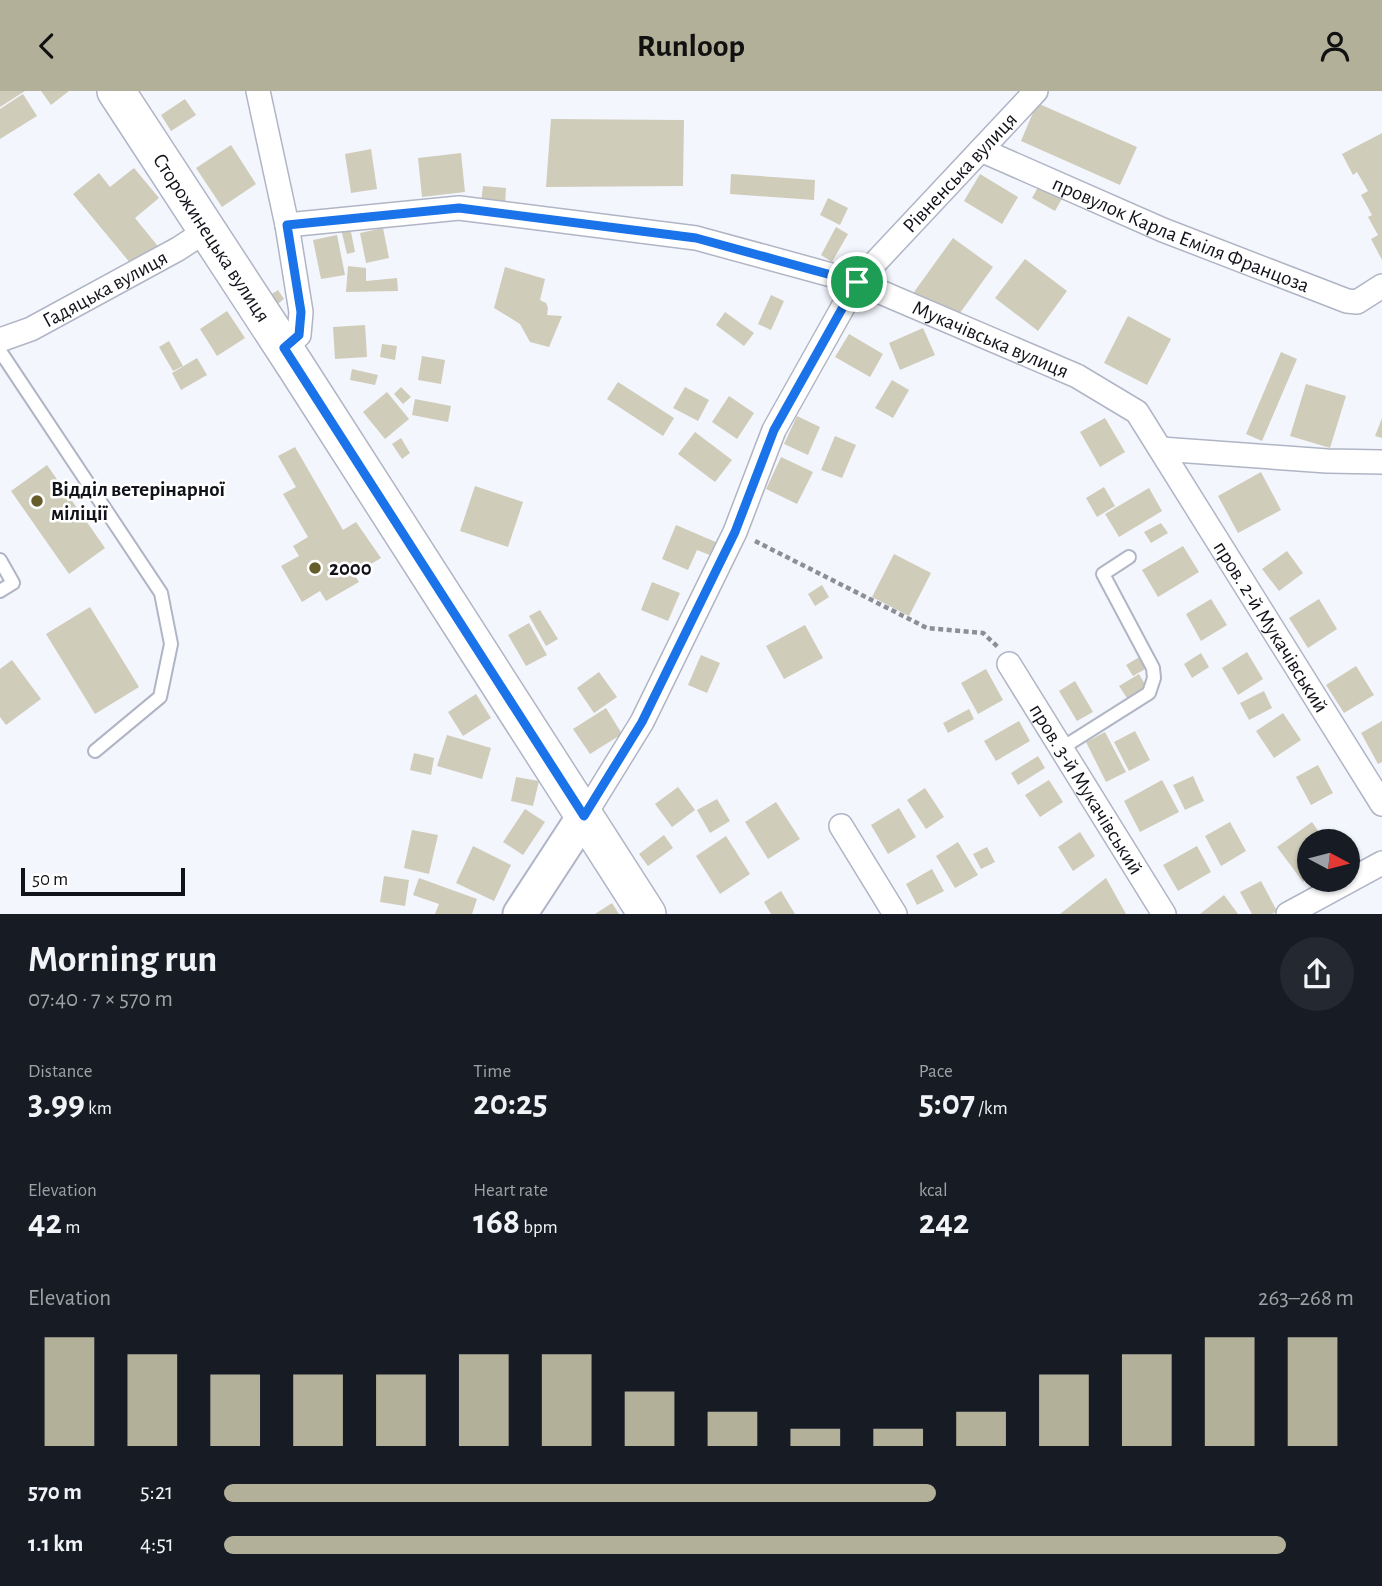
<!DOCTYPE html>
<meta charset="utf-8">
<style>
body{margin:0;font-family:"Alegreya Sans",sans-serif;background:#242831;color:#f1f3f6;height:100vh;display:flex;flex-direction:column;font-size:26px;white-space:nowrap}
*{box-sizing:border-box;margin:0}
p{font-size:23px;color:#9ea1a6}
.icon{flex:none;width:38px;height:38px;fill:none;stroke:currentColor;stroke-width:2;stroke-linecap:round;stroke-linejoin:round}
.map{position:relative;height:823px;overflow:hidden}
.sheet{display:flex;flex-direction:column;background:#171b24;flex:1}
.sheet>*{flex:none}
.needle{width:46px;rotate:97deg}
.tools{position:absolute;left:1297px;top:738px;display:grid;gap:14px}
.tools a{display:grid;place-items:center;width:63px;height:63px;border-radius:50%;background:#171b24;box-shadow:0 2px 5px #0004;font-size:35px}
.scale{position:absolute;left:21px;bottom:18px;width:164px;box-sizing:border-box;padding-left:7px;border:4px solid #12131a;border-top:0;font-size:19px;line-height:24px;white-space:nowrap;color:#12131a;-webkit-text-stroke:5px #fff;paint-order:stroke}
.pin{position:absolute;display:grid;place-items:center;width:60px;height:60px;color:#fff;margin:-30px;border:4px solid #fff;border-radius:50%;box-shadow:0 2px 7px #0007}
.round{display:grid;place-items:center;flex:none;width:74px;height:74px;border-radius:37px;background:#242831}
.summary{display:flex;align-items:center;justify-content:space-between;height:119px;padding:0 28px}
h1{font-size:38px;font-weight:700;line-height:52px}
.stats{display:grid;grid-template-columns:repeat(3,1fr);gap:10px;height:119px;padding:7px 28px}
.stats div{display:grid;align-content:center}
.stats b{font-size:35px;font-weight:700}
.stats small{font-size:19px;font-weight:400}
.stats p{font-size:19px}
.chart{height:196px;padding:14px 28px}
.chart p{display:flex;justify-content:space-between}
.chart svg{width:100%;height:126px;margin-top:7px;stroke:#b3b09a;stroke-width:6}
ul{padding:0 28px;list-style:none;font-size:23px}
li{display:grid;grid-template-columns:112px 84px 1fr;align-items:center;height:52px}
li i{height:18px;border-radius:9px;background:#b3b09a}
header{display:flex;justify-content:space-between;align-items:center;height:91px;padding:0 28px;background:#b3b09a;color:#111;font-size:32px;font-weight:700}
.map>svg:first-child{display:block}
.building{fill:#d0ccba}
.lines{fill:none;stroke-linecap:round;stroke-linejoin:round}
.lane-casing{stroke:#b0b5c6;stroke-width:16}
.street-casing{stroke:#b0b5c6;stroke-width:26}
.secondary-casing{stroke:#b0b5c6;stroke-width:37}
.primary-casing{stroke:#b0b5c6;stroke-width:40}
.path{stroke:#8d8e96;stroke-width:4.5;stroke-dasharray:5 3.5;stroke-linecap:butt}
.lane{stroke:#fff;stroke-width:12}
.street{stroke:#fff;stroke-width:23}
.secondary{stroke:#fff;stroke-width:33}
.primary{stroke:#fff;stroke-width:37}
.route-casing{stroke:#fff;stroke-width:14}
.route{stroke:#1a73e8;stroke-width:9}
.poi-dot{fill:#675d2a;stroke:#fff;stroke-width:2.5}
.labels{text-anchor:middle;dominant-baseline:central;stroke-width:5;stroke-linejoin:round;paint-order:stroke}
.street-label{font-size:21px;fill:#12131a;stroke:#fff}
.poi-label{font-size:21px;font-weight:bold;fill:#12131a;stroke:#fff;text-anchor:start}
</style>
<header><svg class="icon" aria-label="back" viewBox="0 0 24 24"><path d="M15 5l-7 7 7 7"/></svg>Runloop<svg class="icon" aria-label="person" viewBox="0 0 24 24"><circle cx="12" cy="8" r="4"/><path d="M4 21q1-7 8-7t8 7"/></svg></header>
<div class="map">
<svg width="1382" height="823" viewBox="0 0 1382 823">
<rect width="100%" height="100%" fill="#f4f6fe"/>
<g class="building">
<polygon points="0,0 25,0 0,16"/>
<polygon points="41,0 69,0 51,14"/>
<polygon points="23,3 37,25 0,48 0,18"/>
<polygon points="185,8 196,24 171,40 161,24"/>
<polygon points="1037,12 1137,56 1120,94 1021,50"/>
<polygon points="551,28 684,29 683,95 546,96"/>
<polygon points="1382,42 1382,169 1371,148 1378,144 1368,126 1372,124 1361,104 1368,100 1357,81 1353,84 1342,63"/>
<polygon points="231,54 256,93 222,116 196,77"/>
<polygon points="371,58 377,98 351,102 345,63"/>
<polygon points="461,62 465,101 422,106 418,67"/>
<polygon points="134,77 159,107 135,127 161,159 136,179 73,103 99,82 110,96"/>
<polygon points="731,83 815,89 814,109 730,103"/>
<polygon points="980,83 1018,106 1002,133 964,110"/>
<polygon points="1041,91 1064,104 1055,120 1032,107"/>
<polygon points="483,95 506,97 505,114 481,112"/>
<polygon points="828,107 848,117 840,134 820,124"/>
<polygon points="350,136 355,161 347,163 341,138"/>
<polygon points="836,136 848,143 832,171 821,164"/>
<polygon points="383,137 389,167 366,172 360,142"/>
<polygon points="337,144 345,184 321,188 313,149"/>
<polygon points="953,147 993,176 955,229 909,208"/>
<polygon points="1025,168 1067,200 1038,240 995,207"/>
<polygon points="348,175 366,177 366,190 397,187 398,200 346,201"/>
<polygon points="505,176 545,188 540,209 546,212 548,217 547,224 562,225 549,256 530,251 520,233 494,217"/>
<polygon points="278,199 284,208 274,216 267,206"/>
<polygon points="771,204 784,210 771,239 758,233"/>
<polygon points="227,220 245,247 217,265 200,238"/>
<polygon points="725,221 754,242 744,255 716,234"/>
<polygon points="1128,225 1171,248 1147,294 1104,272"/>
<polygon points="365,234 367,266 335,268 333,236"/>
<polygon points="923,237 935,264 900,279 889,252"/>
<polygon points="849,243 883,263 870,286 835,266"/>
<polygon points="169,250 183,275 173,280 159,256"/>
<polygon points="382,253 397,255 395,269 380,266"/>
<polygon points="1281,261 1297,268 1262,350 1246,343"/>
<polygon points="422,265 445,269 441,293 418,289"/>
<polygon points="197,267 207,284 181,299 172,282"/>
<polygon points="352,278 378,284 375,294 350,289"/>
<polygon points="892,289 909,299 893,327 875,317"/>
<polygon points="618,291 674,327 663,345 607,308"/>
<polygon points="1306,293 1346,305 1330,357 1290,345"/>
<polygon points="401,296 411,306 403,313 394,303"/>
<polygon points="685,296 709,309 698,330 673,317"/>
<polygon points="387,301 409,328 385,348 363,321"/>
<polygon points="729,305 754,322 737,348 712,331"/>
<polygon points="415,308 451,315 448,331 412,324"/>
<polygon points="797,325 820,336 808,364 784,353"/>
<polygon points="1105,327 1125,361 1100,376 1080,341"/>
<polygon points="1382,327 1382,347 1375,345"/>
<polygon points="695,341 732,369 715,391 678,363"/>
<polygon points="835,345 856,354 842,387 821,379"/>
<polygon points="401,347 410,362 402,368 392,353"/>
<polygon points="295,356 343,439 356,431 381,467 354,483 359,491 326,510 320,500 302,511 281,475 299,465 293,455 308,446 283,403 296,396 278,365"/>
<polygon points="781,366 813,381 797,413 766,398"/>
<polygon points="47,374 105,457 69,483 11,400"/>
<polygon points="1261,381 1281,419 1238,442 1218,405"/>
<polygon points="475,395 523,411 508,456 460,440"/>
<polygon points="1104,396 1115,415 1097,426 1086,407"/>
<polygon points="1149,397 1162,420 1119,446 1105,423"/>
<polygon points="1161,432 1168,442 1151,452 1144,441"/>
<polygon points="676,434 718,452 712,465 697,459 688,479 662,468"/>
<polygon points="1183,455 1199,481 1158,506 1142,479"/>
<polygon points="1287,460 1303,482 1279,500 1262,478"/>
<polygon points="894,463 931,482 909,525 872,506"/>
<polygon points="652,491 680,502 668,530 641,519"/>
<polygon points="822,494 829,506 815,515 808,503"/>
<polygon points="1211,508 1227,534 1201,550 1186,523"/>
<polygon points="1319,508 1337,538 1308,557 1289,527"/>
<polygon points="90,516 139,596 95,623 46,543"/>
<polygon points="540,519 558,548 546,555 529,525"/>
<polygon points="529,532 547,564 526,575 508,544"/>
<polygon points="805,534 823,567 784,588 766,555"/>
<polygon points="1247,561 1263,588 1238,604 1222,577"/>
<polygon points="1201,562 1209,576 1192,587 1184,573"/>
<polygon points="701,564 720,572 707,602 688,594"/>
<polygon points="1141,565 1147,577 1133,585 1126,574"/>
<polygon points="12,569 41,608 6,634 0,626 0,578"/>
<polygon points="1356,575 1374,604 1344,622 1326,594"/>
<polygon points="986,578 1003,609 978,623 961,592"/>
<polygon points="599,581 617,606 594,622 577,597"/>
<polygon points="1139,583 1146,595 1127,607 1119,595"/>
<polygon points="1075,590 1093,621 1077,630 1059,600"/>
<polygon points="1264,600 1272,617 1249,629 1240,612"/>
<polygon points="476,603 491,627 463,645 448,621"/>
<polygon points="606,617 622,643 590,663 573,638"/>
<polygon points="969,618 974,628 948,642 943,632"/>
<polygon points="1283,622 1301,649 1274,667 1256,640"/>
<polygon points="1019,630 1030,650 996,670 984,650"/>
<polygon points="1382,630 1382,671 1378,673 1361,642"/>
<polygon points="1135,640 1150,669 1129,680 1114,651"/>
<polygon points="1105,641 1126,681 1106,691 1086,651"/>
<polygon points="447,644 491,657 482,688 437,675"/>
<polygon points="414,662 434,667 431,684 410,679"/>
<polygon points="1038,665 1045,677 1018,694 1011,682"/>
<polygon points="1318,674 1333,702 1311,714 1296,686"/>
<polygon points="1193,685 1204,710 1185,719 1173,694"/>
<polygon points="516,686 539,690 533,715 511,710"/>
<polygon points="1049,689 1063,711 1040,726 1025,704"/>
<polygon points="1162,689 1179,721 1140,741 1124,710"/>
<polygon points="678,696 695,719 672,736 655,713"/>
<polygon points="925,697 944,726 926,738 907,709"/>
<polygon points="717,708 730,730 710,742 697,719"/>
<polygon points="776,711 800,748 768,768 745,731"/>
<polygon points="899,717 916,746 888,763 871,734"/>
<polygon points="525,718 545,731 523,764 503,751"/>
<polygon points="1230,731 1246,760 1221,775 1205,745"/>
<polygon points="1312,731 1326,751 1309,751 1309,787 1303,791 1277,756"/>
<polygon points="412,739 438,744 429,783 404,777"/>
<polygon points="1080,741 1095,765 1073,780 1058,756"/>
<polygon points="664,744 673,757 648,775 639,763"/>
<polygon points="726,745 750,783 720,803 696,765"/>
<polygon points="958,751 978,784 955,797 936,765"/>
<polygon points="473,755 511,774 494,810 456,792"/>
<polygon points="1197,755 1211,781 1178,800 1163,774"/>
<polygon points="987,756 995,771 981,778 973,763"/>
<polygon points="932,778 944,800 917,814 906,793"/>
<polygon points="384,785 409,789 405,815 380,811"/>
<polygon points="419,787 477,808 472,823 435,823 439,813 413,804"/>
<polygon points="1106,787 1126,823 1060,823"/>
<polygon points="1261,790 1277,820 1272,823 1252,823 1240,801"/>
<polygon points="781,800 795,823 771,823 764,811"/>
<polygon points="1224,804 1238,823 1200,823"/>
<polygon points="612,812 619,823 595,823"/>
</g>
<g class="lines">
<g class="lane-casing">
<g id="lane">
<polyline points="0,260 161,502 171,553 160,606 95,660"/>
<polyline points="0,469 13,492 0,500"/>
<polyline points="1062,657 1149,602 1154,587 1153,577 1103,483 1129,466"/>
</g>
</g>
<g class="street-casing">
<g id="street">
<polyline points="258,0 287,134 301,221 299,244 284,257"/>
<path id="s1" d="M 981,59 L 1163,139 L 1347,210 L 1357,211 L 1382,195"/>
<path id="s2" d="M 287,134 L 459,117 L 696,147 L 857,191 L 1077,285 L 1137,321 L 1382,713"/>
<path id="s3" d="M 0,249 L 31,238 L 178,158 L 207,139"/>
<polyline points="1161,358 1327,370 1382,371"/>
<path id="s4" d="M 1009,573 L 1164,823"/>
<path id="s5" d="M 584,725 L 642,631 L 735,441 L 774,339 L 857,191 L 1036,0"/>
<polyline points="841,735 895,823"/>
<polyline points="1288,823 1382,772"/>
</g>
</g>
<g class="secondary-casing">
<polyline id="secondary" points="520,823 584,725"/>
</g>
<g class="primary-casing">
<g id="primary">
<path id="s6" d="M 116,0 L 295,274 L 647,823"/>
</g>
</g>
<polyline class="path" points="755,450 927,537 983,542 999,557"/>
<use href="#lane" class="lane"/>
<use href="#street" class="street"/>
<use href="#secondary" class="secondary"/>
<use href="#primary" class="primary"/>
</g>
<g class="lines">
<g class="route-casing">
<polygon id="route" points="459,117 696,147 857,191 774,339 735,441 642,631 584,725 284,257 299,244 301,221 287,134"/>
</g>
<use href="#route" class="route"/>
</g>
<g class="poi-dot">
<circle cx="37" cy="410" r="7"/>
<circle cx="315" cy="477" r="7"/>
</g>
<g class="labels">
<g class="street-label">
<text stroke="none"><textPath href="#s5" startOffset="751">Рівненська вулиця</textPath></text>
<text stroke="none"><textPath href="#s1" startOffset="217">провулок Карла Еміля Францоза</textPath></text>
<text stroke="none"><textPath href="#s6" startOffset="175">Сторожинецька вулиця</textPath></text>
<text stroke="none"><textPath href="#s3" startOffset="117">Гадяцька вулиця</textPath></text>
<text stroke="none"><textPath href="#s2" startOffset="724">Мукачівська вулиця</textPath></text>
<text stroke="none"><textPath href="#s2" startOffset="1141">пров. 2-й Мукачівський</textPath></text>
<text stroke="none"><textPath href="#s4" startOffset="147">пров. 3-й Мукачівський</textPath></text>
</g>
<g class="poi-label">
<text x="51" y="398">Відділ ветерінарної<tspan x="51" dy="24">міліції</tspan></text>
<text x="329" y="477">2000</text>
</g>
</g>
</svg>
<div class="tools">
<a><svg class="needle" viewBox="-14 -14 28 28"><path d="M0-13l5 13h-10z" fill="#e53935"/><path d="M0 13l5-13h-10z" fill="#9ea1a6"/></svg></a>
</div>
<div class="scale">50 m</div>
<div class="pin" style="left:857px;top:191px;background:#1e9e55"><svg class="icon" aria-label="arrive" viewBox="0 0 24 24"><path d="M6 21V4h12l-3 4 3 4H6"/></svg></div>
</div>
<section class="sheet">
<div class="summary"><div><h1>Morning run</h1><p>07:40 · 7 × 570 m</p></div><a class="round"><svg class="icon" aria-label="share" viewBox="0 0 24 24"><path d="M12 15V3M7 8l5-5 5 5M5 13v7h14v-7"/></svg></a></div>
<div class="stats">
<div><p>Distance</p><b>3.99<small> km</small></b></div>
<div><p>Time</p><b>20:25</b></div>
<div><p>Pace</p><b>5:07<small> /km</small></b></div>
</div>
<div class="stats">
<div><p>Elevation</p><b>42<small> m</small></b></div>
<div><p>Heart rate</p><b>168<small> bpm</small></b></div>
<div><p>kcal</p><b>242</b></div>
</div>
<div class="chart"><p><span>Elevation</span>263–268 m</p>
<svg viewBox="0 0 160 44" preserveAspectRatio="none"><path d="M5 44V6M15 44V12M25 44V19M35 44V19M45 44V19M55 44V12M65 44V12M75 44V25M85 44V32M95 44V38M105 44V38M115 44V32M125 44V19M135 44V12M145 44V6M155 44V6"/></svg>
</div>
<ul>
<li><b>570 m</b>5:21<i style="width:63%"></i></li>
<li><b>1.1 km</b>4:51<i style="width:94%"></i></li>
</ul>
</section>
